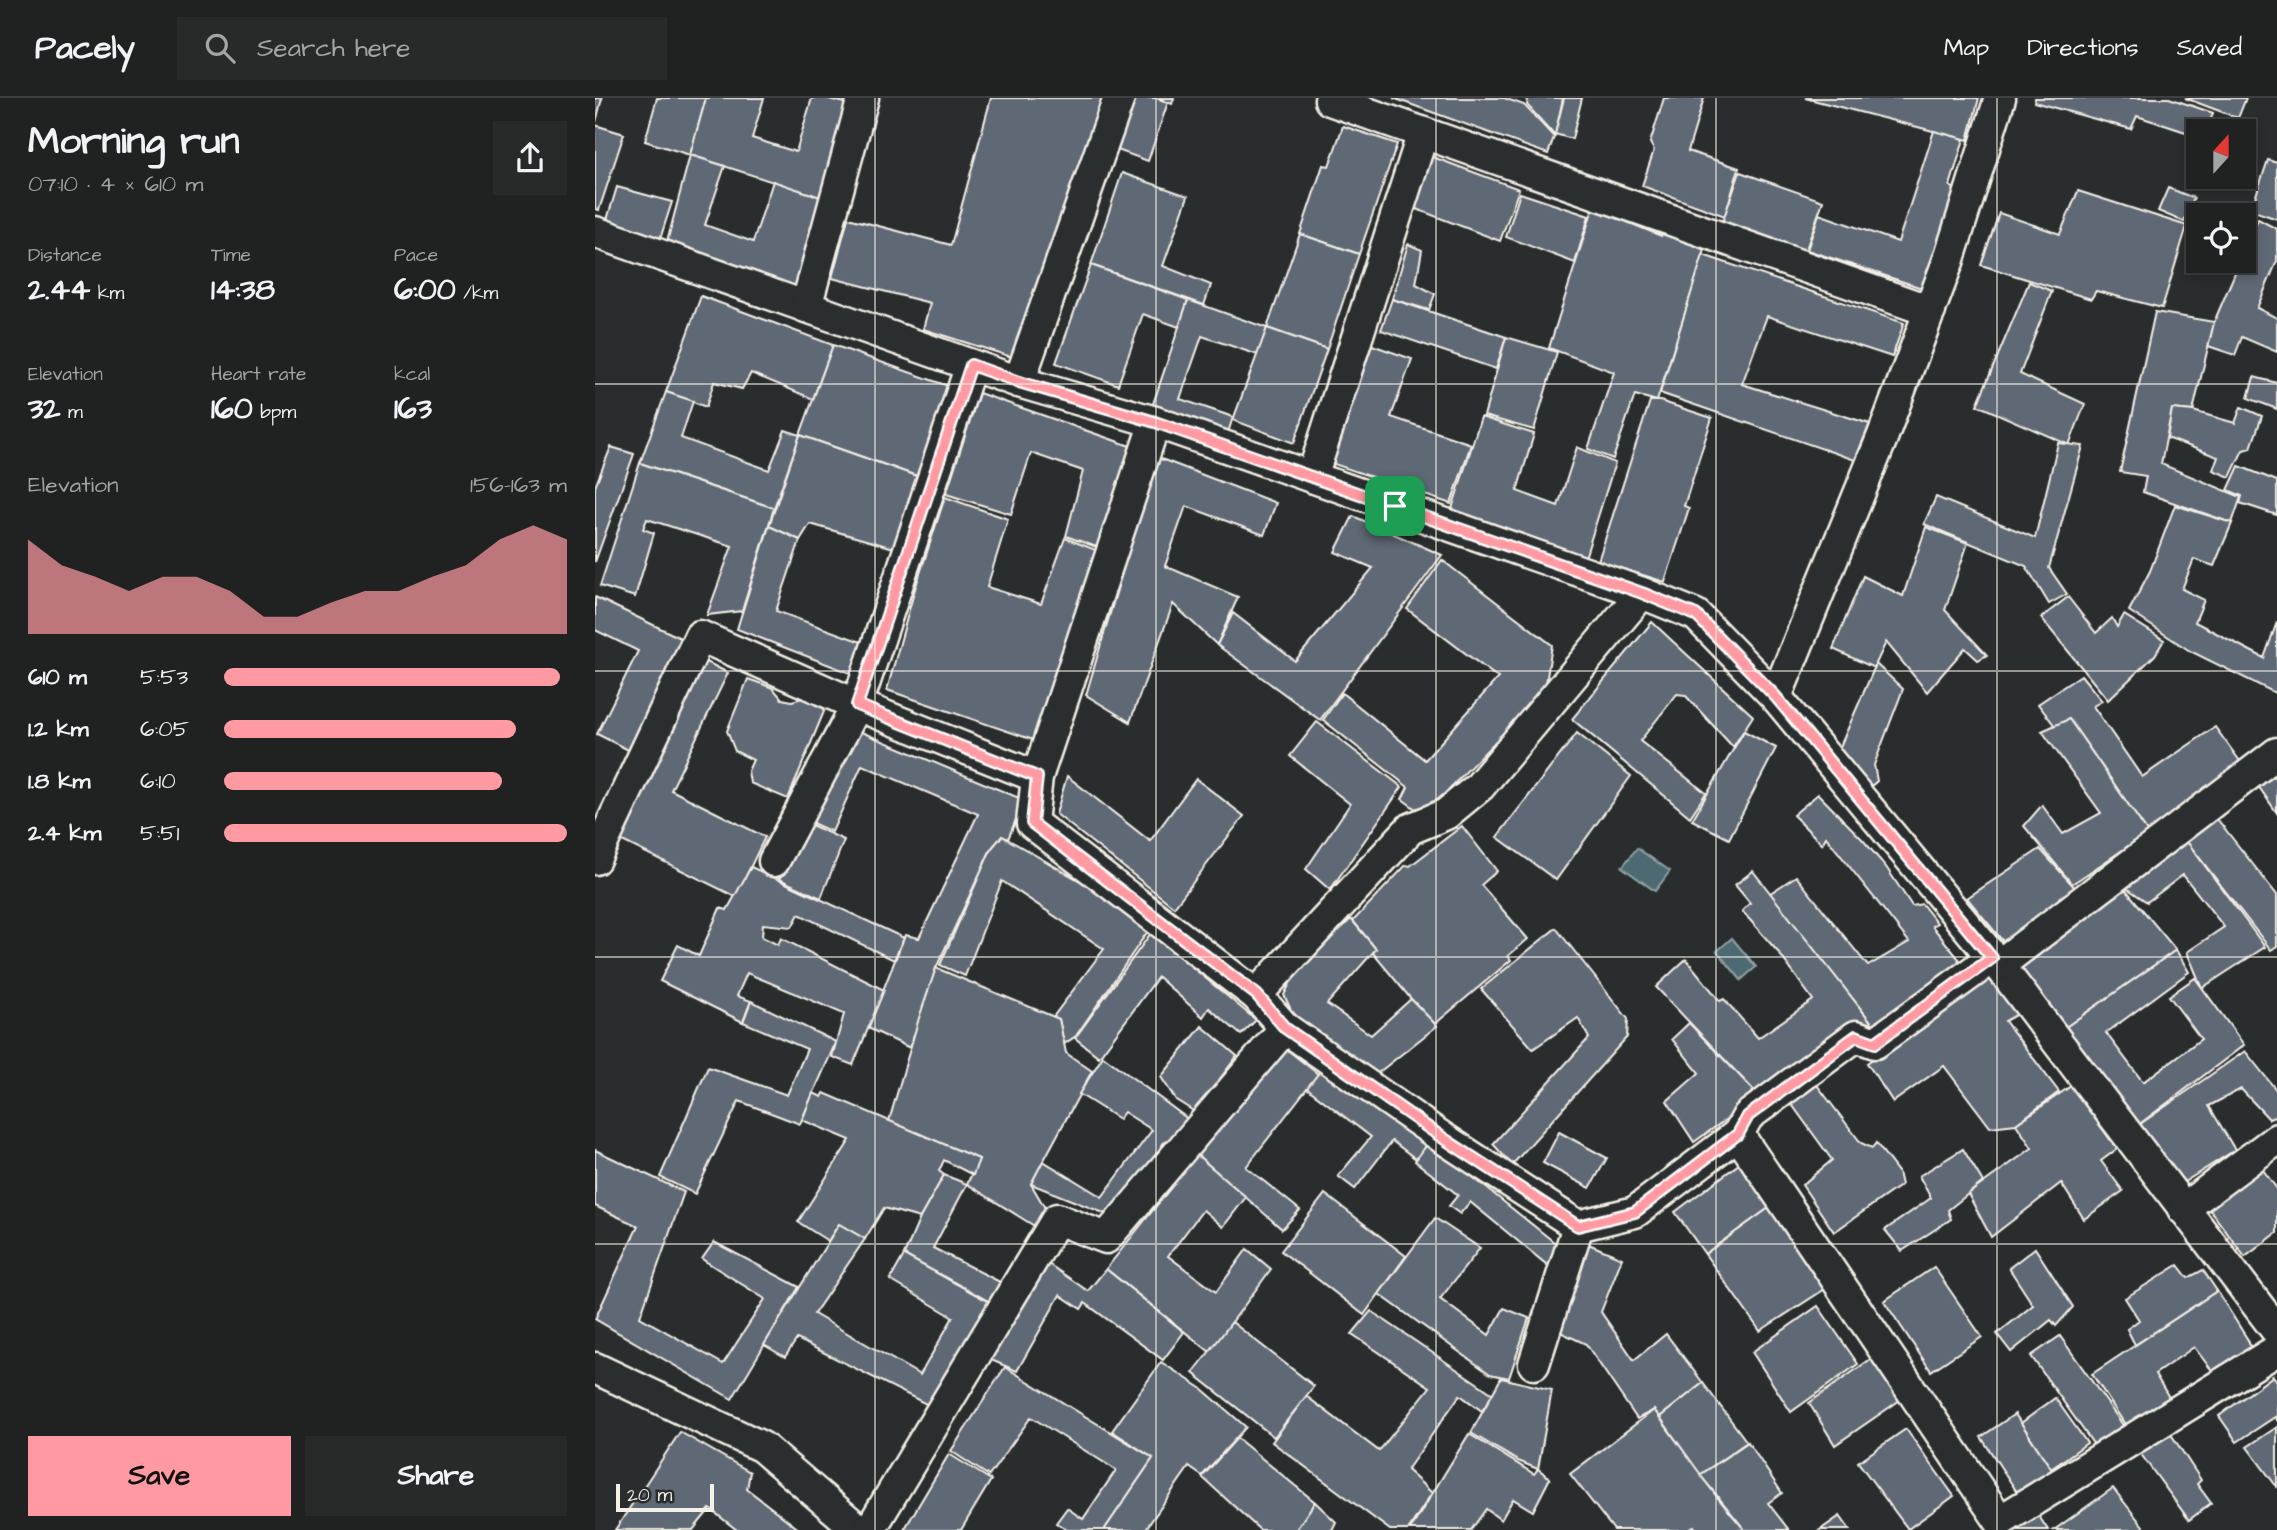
<!DOCTYPE html>
<meta charset="utf-8">
<style>
body{margin:0;font-family:"Architects Daughter",sans-serif;background:#282a2a;color:#f1f3f6;height:100vh;display:flex;flex-direction:column;font-size:26px;white-space:nowrap}
*{box-sizing:border-box;margin:0}
p{font-size:23px;color:#a2a4a5}
.icon{flex:none;width:38px;height:38px;fill:none;stroke:currentColor;stroke-width:2;stroke-linecap:round;stroke-linejoin:round}
.map{position:relative;flex:1;overflow:hidden}
.details{display:flex;flex-direction:column;background:#202222;width:595px}
.details>*{flex:none}
.needle{width:46px;rotate:21deg}
.controls{position:absolute;left:1591px;top:21px;display:grid;gap:14px}
.controls a{display:grid;place-items:center;width:70px;height:70px;border-radius:0px;background:#202222;box-shadow:0 4px 10px #0003,0 0 0 2px #3d3f40;font-size:35px}
.scale{position:absolute;left:21px;bottom:18px;width:98px;box-sizing:border-box;padding-left:7px;border:4px solid #f4f1e8;border-top:0;font-size:19px;line-height:24px;white-space:nowrap;color:#f4f1e8;-webkit-text-stroke:5px #2a2d2e;paint-order:stroke}
.pin{position:absolute;display:grid;place-items:center;width:60px;height:60px;color:#fff;margin:-30px;border-radius:14px;box-shadow:0 4px 10px #0006}
.round{display:grid;place-items:center;flex:none;width:74px;height:74px;border-radius:0px;background:#282a2a}
.overview{display:flex;align-items:center;justify-content:space-between;height:119px;padding:0 28px}
h1{font-size:38px;font-weight:700;line-height:52px}
.metrics{display:grid;grid-template-columns:repeat(3,1fr);gap:10px;height:119px;padding:7px 28px}
.metrics div{display:grid;align-content:center}
.metrics b{font-size:30px;font-weight:700}
.metrics small{font-size:19px;font-weight:400}
.metrics p{font-size:19px}
.chart{height:196px;padding:14px 28px}
.chart p{display:flex;justify-content:space-between}
.chart svg{width:100%;height:126px;margin-top:7px;fill:#ff9aa2;opacity:.7}
.primary-button{display:flex;gap:14px;margin-top:auto;padding:14px 28px}
.primary-button a{flex:1;height:80px;border-radius:0px;background:#ff9aa2;color:#111;font-size:28px;font-weight:700;line-height:80px;text-align:center}
.primary-button a+a{background:#282a2a;color:#f1f3f6}
ul{padding:0 28px;list-style:none;font-size:23px}
li{display:grid;grid-template-columns:112px 84px 1fr;align-items:center;height:52px}
li i{height:18px;border-radius:9px;background:#ff9aa2}
header{display:flex;align-items:center;gap:42px;box-sizing:border-box;height:98px;padding:0 35px;background:#202222;border-bottom:2px solid #3d3f40}
header strong{font-size:33px}
nav{display:flex;gap:38px;margin-inline-start:auto;font-size:24px}
.search{width:490px;height:63px;background:#282a2a;display:flex;align-items:center;gap:18px;box-sizing:border-box;padding:0 24px;border-radius:0px;color:#a2a4a5;font-size:26px}
main{display:flex;flex:1;min-height:0}
.map>svg:first-child{display:block}
.water{fill:#4e6b72;stroke:#90a1a1;stroke-width:2}
.building{fill:#5f6775;stroke:#f4f1e8;stroke-width:2}
.lines{fill:none;stroke-linecap:round;stroke-linejoin:round}
.street-casing{stroke:#f4f1e8;stroke-width:35}
.street{stroke:#2a2d2e;stroke-width:30}
.route-casing{stroke:#fff;stroke-width:14}
.route{stroke:#ff9aa2;stroke-width:9}
.grid{fill:none;stroke:#f4f1e8;stroke-width:2;stroke-opacity:0.55}
</style>
<header>
<strong>Pacely</strong>
<div class="search"><svg class="icon" aria-label="search" viewBox="0 0 24 24"><circle cx="10" cy="10" r="6"/><path d="M15 15l6 6"/></svg>Search here</div>
<nav><a>Map</a><a>Directions</a><a>Saved</a></nav>
</header>
<main>
<section class="details">
<div class="overview"><div><h1>Morning run</h1><p>07:10 · 4 × 610 m</p></div><a class="round"><svg class="icon" aria-label="share" viewBox="0 0 24 24"><path d="M12 15V3M7 8l5-5 5 5M5 13v7h14v-7"/></svg></a></div>
<div class="metrics">
<div><p>Distance</p><b>2.44<small> km</small></b></div>
<div><p>Time</p><b>14:38</b></div>
<div><p>Pace</p><b>6:00<small> /km</small></b></div>
</div>
<div class="metrics">
<div><p>Elevation</p><b>32<small> m</small></b></div>
<div><p>Heart rate</p><b>160<small> bpm</small></b></div>
<div><p>kcal</p><b>163</b></div>
</div>
<div class="chart"><p><span>Elevation</span>156–163 m</p>
<svg viewBox="0 0 160 44" preserveAspectRatio="none"><path d="M0 44V11L10 20L20 24L30 29L40 24L50 24L60 29L70 38L80 38L90 33L100 29L110 29L120 24L130 20L140 11L150 6L160 11V44z"/></svg>
</div>
<ul>
<li><b>610 m</b>5:53<i style="width:98%"></i></li>
<li><b>1.2 km</b>6:05<i style="width:85%"></i></li>
<li><b>1.8 km</b>6:10<i style="width:81%"></i></li>
<li><b>2.4 km</b>5:51<i style="width:100%"></i></li>
</ul>
<div class="primary-button"><a>Save</a><a>Share</a></div>
</section>
<div class="map">
<svg width="1682" height="1432" viewBox="0 0 1682 1432">
<rect width="100%" height="100%" fill="#2a2d2e"/>
<filter id="ink" filterUnits="userSpaceOnUse"><feTurbulence type="fractalNoise" baseFrequency=".0143" numOctaves="2"/><feDisplacementMap in="SourceGraphic" scale="14" xChannelSelector="R" yChannelSelector="G"/><feConvolveMatrix kernelMatrix="1 2 1 2 8 2 1 2 1" color-interpolation-filters="sRGB"/></filter>
<g filter="url(#ink)">
<g class="water">
<polygon points="1042,750 1075,773 1060,793 1027,769"/>
<polygon points="1137,840 1161,869 1146,882 1122,853"/>
</g>
<g class="building">
<polygon points="0,0 7,0 1,24 0,24"/>
<polygon points="62,0 111,0 95,57 50,43"/>
<polygon points="111,0 169,0 157,40 201,54 217,0 231,0 253,6 228,100 95,57"/>
<polygon points="231,0 260,0 258,7"/>
<polygon points="396,0 508,0 423,261 328,231 335,205 237,180 253,120 356,147"/>
<polygon points="541,0 562,0 573,4 553,63 522,52"/>
<polygon points="562,0 579,0 577,6"/>
<polygon points="798,0 909,0 929,7 959,39 953,56"/>
<polygon points="933,0 968,0 960,38 932,7"/>
<polygon points="969,0 987,0 977,41 960,36"/>
<polygon points="1069,0 1109,0 1093,53 1144,70 1130,118 1047,88 1059,52 1055,45"/>
<polygon points="1210,0 1384,0 1373,42"/>
<polygon points="1440,0 1574,0 1618,15 1612,33 1603,33 1603,38 1542,18 1536,31 1439,4"/>
<polygon points="1590,0 1651,0 1643,20"/>
<polygon points="0,27 29,36 4,112 0,111"/>
<polygon points="748,28 802,46 764,156 705,136 728,67 734,68"/>
<polygon points="1339,33 1369,41 1355,88 1360,91 1330,191 1212,152 1224,116 1303,144"/>
<polygon points="95,57 130,68 110,127 158,144 178,83 228,100 201,196 71,148"/>
<polygon points="835,58 924,91 905,143 816,109"/>
<polygon points="1673,62 1682,65 1682,121 1656,112"/>
<polygon points="1145,74 1228,103 1210,154 1127,125"/>
<polygon points="527,75 593,98 568,168 616,187 609,207 496,167"/>
<polygon points="22,89 77,104 65,141 11,125"/>
<polygon points="1573,90 1599,100 1589,124 1563,113"/>
<polygon points="1483,93 1592,128 1567,210 1501,193 1496,201 1386,167 1404,115 1465,136"/>
<polygon points="925,95 994,118 980,165 911,139"/>
<polygon points="998,110 1066,138 1067,134 1110,152 1062,303 1040,297 1018,361 993,351 1019,274 954,250"/>
<polygon points="1663,121 1682,131 1682,163 1662,210 1682,220 1682,254 1647,239 1640,257 1613,248 1619,224 1645,163 1648,163 1648,155"/>
<polygon points="705,136 764,156 732,251 672,230"/>
<polygon points="813,146 827,152 821,186 840,196 834,212 797,201"/>
<polygon points="1108,157 1309,225 1297,259 1172,218 1147,286 1275,326 1260,362 1065,295"/>
<polygon points="496,167 593,202 584,229 548,216 523,287 461,265"/>
<polygon points="1434,184 1457,193 1425,276 1490,306 1474,347 1382,307"/>
<polygon points="106,198 238,247 218,301 156,275 147,291 119,284 111,309 71,294"/>
<polygon points="797,201 911,239 901,271 786,232"/>
<polygon points="593,202 672,230 663,257 607,238 585,301 638,319 632,338 556,312"/>
<polygon points="1560,214 1619,224 1598,313 1577,311 1566,366 1646,399 1637,425 1548,394 1551,378 1525,374"/>
<polygon points="672,230 732,251 699,345 638,322"/>
<polygon points="911,239 962,254 939,332 889,318"/>
<polygon points="238,247 359,290 327,380 205,337"/>
<polygon points="777,247 817,261 796,319 876,346 856,406 736,365"/>
<polygon points="1659,279 1682,285 1682,311 1653,300"/>
<polygon points="71,294 98,303 86,340 174,372 190,332 205,337 179,410 45,365"/>
<polygon points="384,295 538,349 507,451 471,438 488,373 436,355 416,416 351,396"/>
<polygon points="1055,303 1065,303 1117,320 1089,408 1094,410 1070,484 1003,463"/>
<polygon points="1646,309 1667,318 1656,350 1648,352 1635,379 1618,372 1623,359 1572,340 1577,311 1598,313 1640,325"/>
<polygon points="886,319 939,336 922,393 963,408 982,349 1020,365 989,463 856,414"/>
<polygon points="205,337 327,380 309,453 215,426 205,442 174,428"/>
<polygon points="1463,345 1488,348 1454,470 1472,496 1454,506 1431,468 1329,426 1341,399 1440,440"/>
<polygon points="16,349 39,356 0,464 0,389"/>
<polygon points="561,359 681,405 669,437 591,408 570,468 643,499 622,547 578,506 535,624 491,597"/>
<polygon points="45,365 179,410 147,513 112,517 137,448 52,421 48,431 59,435 40,499 5,488"/>
<polygon points="1644,368 1682,383 1682,417 1645,405 1647,398 1633,392"/>
<polygon points="350,399 413,421 392,489 446,506 470,440 506,454 447,645 292,592 319,494"/>
<polygon points="1580,407 1637,425 1619,468 1599,461 1587,491 1609,502 1600,524 1669,560 1682,524 1682,596 1595,553 1534,513 1555,473"/>
<polygon points="758,418 847,457 725,622 622,547 638,515 700,563 778,470 740,454"/>
<polygon points="174,428 205,442 181,513 272,546 260,577 142,531"/>
<polygon points="1331,429 1373,445 1350,512 1392,557 1383,562 1370,550 1332,594 1291,544 1279,570 1238,551 1268,478 1308,498"/>
<polygon points="847,462 957,547 950,592 829,717 807,701 813,689 728,622 747,595 830,662 903,580 812,511"/>
<polygon points="0,499 94,544 39,655 2,636 43,553 0,532"/>
<polygon points="1473,499 1501,535 1517,520 1522,529 1529,517 1569,542 1560,557 1513,602 1446,520"/>
<polygon points="1057,524 1158,618 1138,649 1090,597 1082,596 1045,643 1111,695 1095,719 977,621"/>
<polygon points="102,559 133,575 76,692 170,739 141,799 15,737"/>
<polygon points="1281,566 1308,591 1279,667 1282,683 1269,694 1240,660"/>
<polygon points="1486,577 1507,603 1498,608 1547,679 1620,629 1650,670 1553,735 1474,621 1460,628 1443,606"/>
<polygon points="153,581 178,590 187,601 197,603 207,600 230,611 193,701 155,685 153,673 158,662 140,653 132,633"/>
<polygon points="1474,621 1553,735 1477,786 1429,728 1447,707 1468,736 1506,715 1447,633"/>
<polygon points="722,624 807,689 735,792 711,771 755,706 695,658"/>
<polygon points="259,631 429,702 413,741 407,738 396,751 341,870 315,950 273,930 310,837 324,840 383,716 267,667 237,734 215,724"/>
<polygon points="1149,633 1181,650 1134,741 1097,722"/>
<polygon points="982,635 1036,678 961,782 902,739"/>
<polygon points="1676,667 1682,676 1682,715 1657,679"/>
<polygon points="472,678 555,743 601,681 649,718 579,809 461,716"/>
<polygon points="1223,696 1268,742 1291,769 1317,808 1327,806 1342,825 1337,828 1364,861 1360,874 1278,926 1174,796 1201,778 1273,868 1314,844 1231,739 1227,746 1198,717"/>
<polygon points="1619,717 1682,797 1682,848 1676,852 1590,741"/>
<polygon points="212,725 249,742 226,800 184,781"/>
<polygon points="867,728 902,773 886,787 933,841 913,858 916,862 840,926 816,901 778,855 781,851 758,823 811,767 815,768"/>
<polygon points="407,738 492,787 555,830 481,938 469,946 464,921 458,919 509,851 407,783 370,878 345,867 396,751"/>
<polygon points="1590,741 1670,849 1607,890 1592,854 1629,829 1588,777 1552,804 1526,786"/>
<polygon points="1445,751 1483,793 1411,847 1372,800"/>
<polygon points="156,769 309,840 299,862 204,816 197,829 168,826 167,839 183,847 186,840 289,892 258,967 237,959 249,916 152,875 142,898 156,903 148,924 65,883 83,847 104,858 125,810 132,812"/>
<polygon points="1158,773 1276,924 1164,998 1061,889 1091,861 1125,903 1129,901 1163,940 1218,902 1183,854 1147,813 1155,805 1140,787"/>
<polygon points="1526,786 1581,852 1468,931 1421,862"/>
<polygon points="756,821 781,851 732,906 776,937 816,901 842,928 778,979 703,927 689,897 701,874"/>
<polygon points="961,830 1033,921 1032,939 917,1067 898,1046 994,940 983,920 938,951 886,891"/>
<polygon points="556,835 661,922 646,937 614,910 608,919 563,879 504,959 480,940"/>
<polygon points="1581,852 1594,874 1511,935 1548,984 1606,941 1574,898 1600,880 1649,947 1538,1031 1468,931"/>
<polygon points="341,870 464,921 471,955 497,973 436,1086 457,1122 449,1134 372,1086 384,1061 294,1023 324,920"/>
<polygon points="1395,877 1424,915 1410,923 1464,994 1421,1026 1395,1029 1349,968 1298,1004 1272,965"/>
<polygon points="156,903 241,944 205,1026 144,1003 100,1096 65,1079 113,969 192,997 212,951 148,924"/>
<polygon points="1094,925 1164,998 1099,1044 1072,1003 1104,975 1077,941"/>
<polygon points="607,928 642,958 600,1014 581,1002 566,979"/>
<polygon points="690,950 723,976 651,1069 705,1112 687,1131 602,1057"/>
<polygon points="1650,953 1682,993 1682,1018 1674,1021 1646,991 1614,1008 1640,1052 1586,1086 1538,1031"/>
<polygon points="508,958 597,1024 579,1050 569,1044 521,1120 436,1086 448,1063 507,1099 557,1032 529,1014 524,1021 484,996"/>
<polygon points="727,971 832,1045 821,1061 797,1043 760,1091 743,1078 776,1039 712,990"/>
<polygon points="1216,979 1266,1045 1277,1050 1281,1045 1303,1074 1306,1087 1239,1134 1207,1087 1237,1062 1190,997"/>
<polygon points="1476,988 1522,1051 1506,1063 1528,1093 1489,1121 1466,1085 1396,1139 1373,1096 1437,1050 1421,1026"/>
<polygon points="218,995 227,999 229,995 384,1061 378,1077 349,1062 344,1073 349,1077 325,1120 289,1110 270,1141 244,1126 233,1143 203,1124 255,1042 207,1022"/>
<polygon points="964,1034 1012,1060 995,1090 948,1065"/>
<polygon points="834,1044 964,1148 957,1171 875,1104 865,1116 854,1108 863,1097 820,1063"/>
<polygon points="1368,1051 1388,1084 1353,1112 1356,1121 1307,1153 1290,1132 1336,1100 1324,1078"/>
<polygon points="0,1052 89,1094 45,1219 128,1266 170,1201 107,1161 119,1144 204,1189 137,1301 0,1221 43,1128 0,1108"/>
<polygon points="602,1057 651,1099 628,1129 608,1112 573,1158 621,1194 652,1151 676,1171 615,1254 511,1171"/>
<polygon points="1663,1065 1682,1091 1682,1135 1650,1159 1610,1105"/>
<polygon points="1144,1066 1174,1110 1110,1156 1080,1114"/>
<polygon points="349,1077 372,1086 338,1150 409,1186 400,1207 309,1157 325,1120"/>
<polygon points="730,1096 811,1158 769,1217 686,1153"/>
<polygon points="1174,1110 1219,1170 1216,1173 1230,1191 1165,1233 1110,1156"/>
<polygon points="840,1120 885,1150 845,1201 894,1237 909,1210 934,1220 914,1280 895,1276 784,1196"/>
<polygon points="244,1126 270,1141 219,1216 325,1277 358,1219 295,1182 309,1157 400,1207 345,1313 202,1241 190,1259 169,1247"/>
<polygon points="991,1145 1027,1160 1006,1214 1039,1262 1071,1236 1108,1285 1065,1319 1059,1312 1042,1321 991,1246 963,1233"/>
<polygon points="1440,1150 1478,1209 1461,1228 1456,1222 1416,1254 1402,1236 1438,1207 1414,1170"/>
<polygon points="446,1161 493,1193 511,1171 589,1234 568,1262 490,1205 486,1211 465,1197 422,1273 389,1259"/>
<polygon points="1583,1167 1593,1180 1608,1172 1622,1193 1540,1247 1532,1231 1544,1222 1530,1200"/>
<polygon points="1339,1169 1387,1239 1336,1273 1289,1203"/>
<polygon points="1622,1193 1653,1242 1656,1251 1650,1258 1621,1278 1599,1249 1560,1276 1578,1306 1535,1334 1497,1276"/>
<polygon points="1223,1208 1263,1266 1196,1314 1157,1254"/>
<polygon points="776,1213 898,1296 887,1313 865,1297 812,1372 837,1395 813,1432 795,1432 677,1344 711,1298 784,1353 835,1289 757,1236"/>
<polygon points="637,1224 719,1288 679,1339 598,1275"/>
<polygon points="1465,1238 1532,1333 1504,1354 1436,1258"/>
<polygon points="1280,1258 1308,1300 1240,1347 1214,1305"/>
<polygon points="566,1264 606,1290 651,1329 607,1378 594,1369 550,1432 509,1432 558,1360 517,1333"/>
<polygon points="410,1269 558,1360 509,1432 472,1432 461,1425 472,1410 488,1421 521,1372 436,1319 394,1378 356,1353"/>
<polygon points="1678,1278 1682,1283 1682,1322 1680,1319 1642,1344 1624,1318"/>
<polygon points="906,1280 957,1292 943,1371 923,1363 876,1335"/>
<polygon points="1108,1285 1152,1344 1105,1377 1065,1319"/>
<polygon points="1460,1300 1492,1345 1456,1371 1426,1325"/>
<polygon points="1059,1312 1122,1399 1150,1432 1101,1432 1099,1428 1093,1432 1019,1432 975,1376"/>
<polygon points="1420,1316 1457,1372 1422,1394 1386,1339"/>
<polygon points="1570,1327 1606,1382 1602,1386 1616,1405 1594,1422 1540,1348"/>
<polygon points="1682,1329 1682,1389 1652,1349"/>
<polygon points="1311,1331 1359,1398 1313,1431 1263,1364"/>
<polygon points="85,1334 155,1374 152,1391 205,1432 142,1432 115,1411 98,1432 20,1432"/>
<polygon points="874,1336 939,1376 943,1371 955,1380 938,1413 918,1401 906,1422 891,1411 876,1432 815,1432"/>
<polygon points="642,1340 720,1404 701,1432 665,1432 607,1379"/>
<polygon points="1153,1344 1187,1395 1173,1405 1194,1432 1150,1432 1105,1377"/>
<polygon points="354,1356 396,1382 366,1432 309,1432"/>
<polygon points="1518,1390 1551,1432 1459,1432"/>
<polygon points="720,1404 741,1424 737,1432 701,1432"/>
<polygon points="1443,1417 1453,1432 1419,1432"/>
<polygon points="1245,1418 1255,1432 1225,1432"/>
</g>
<g class="lines">
<g class="street-casing">
<g id="street">
<polyline points="735,2 1335,213"/>
<polyline points="0,134 424,284 560,324 1047,495 1101,517 1181,599 1404,867 1682,1233"/>
<polyline points="211,209 268,0"/>
<polyline points="424,284 524,0"/>
<polyline points="560,324 442,679 437,725 661,897 690,930"/>
<polyline points="717,379 828,35"/>
<polyline points="1181,599 1287,340 1354,161 1405,0"/>
<polyline points="0,761 105,538 262,607 376,267"/>
<polyline points="179,763 262,607 442,679"/>
<polyline points="1404,867 1682,655"/>
<polyline points="661,897 815,731 851,716 885,688 1047,495"/>
<polyline points="1143,1036 1153,1018 1261,938 1280,945 1397,860"/>
<polyline points="1588,1111 1682,1041"/>
<polyline points="983,1128 1040,1114 1143,1036 1405,1423 1682,1252"/>
<polyline points="0,1270 167,1349 264,1432"/>
<polyline points="275,1432 462,1121 511,1140 690,930 848,1040 983,1128 939,1266"/>
</g>
</g>
<use href="#street" class="street"/>
</g>
</g>
<g class="lines" filter="url(#ink)">
<g class="route-casing">
<polygon id="route" points="376,267 424,284 560,324 1047,495 1101,517 1181,599 1397,860 1280,945 1261,938 1153,1018 1143,1036 1040,1114 983,1128 848,1040 690,930 662,897 437,725 442,679 262,607"/>
</g>
<use href="#route" class="route"/>
</g>
<path class="grid" d="M 280,0 L 280,1432M 561,0 L 561,1432M 841,0 L 841,1432M 1121,0 L 1121,1432M 1402,0 L 1402,1432M 0,286 L 1682,286M 0,573 L 1682,573M 0,859 L 1682,859M 0,1146 L 1682,1146"/>
</svg>
<div class="controls">
<a><svg class="needle" viewBox="-14 -14 28 28"><path d="M0-13l5 13h-10z" fill="#e53935"/><path d="M0 13l5-13h-10z" fill="#a2a4a5"/></svg></a>
<a><svg class="icon" aria-label="locate" viewBox="0 0 24 24"><circle cx="12" cy="12" r="6"/><path d="M12 2v4M12 18v4M2 12h4M18 12h4"/></svg></a>
</div>
<div class="scale">20 m</div>
<div class="pin" style="left:800px;top:408px;background:#1e9e55"><svg class="icon" aria-label="arrive" viewBox="0 0 24 24"><path d="M6 21V4h12l-3 4 3 4H6"/></svg></div>
</div>
</main>
